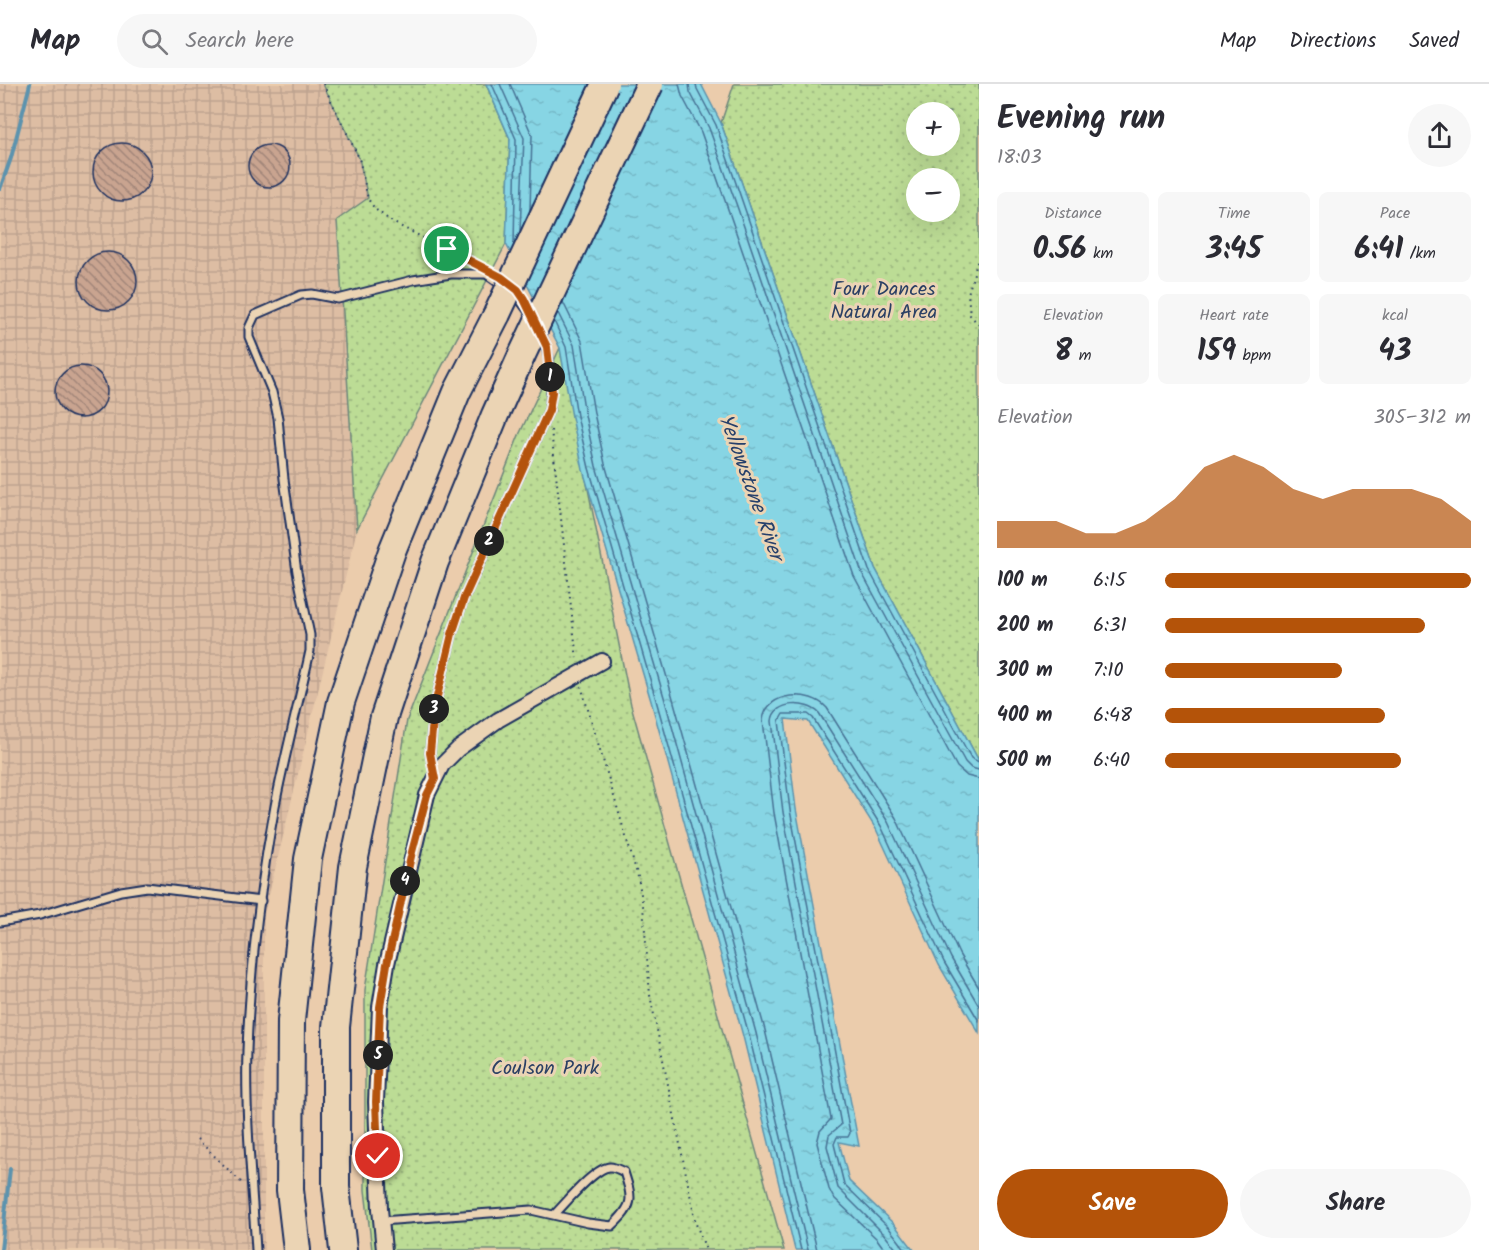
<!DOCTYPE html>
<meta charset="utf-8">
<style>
body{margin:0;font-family:Kalam,sans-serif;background:#f7f7f7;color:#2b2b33;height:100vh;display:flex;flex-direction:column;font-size:22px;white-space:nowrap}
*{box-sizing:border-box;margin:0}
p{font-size:20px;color:#7c7c81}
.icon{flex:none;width:33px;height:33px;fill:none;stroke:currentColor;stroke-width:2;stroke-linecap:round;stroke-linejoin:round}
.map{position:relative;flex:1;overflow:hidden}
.panel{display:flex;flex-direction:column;background:#fff;width:510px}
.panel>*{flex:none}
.controls{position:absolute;left:906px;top:18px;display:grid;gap:12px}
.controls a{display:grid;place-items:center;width:54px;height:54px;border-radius:50%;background:#fff;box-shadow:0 6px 24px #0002;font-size:30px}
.pin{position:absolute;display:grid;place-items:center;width:51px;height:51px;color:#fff;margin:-26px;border:3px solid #fff;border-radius:50%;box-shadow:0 2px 6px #0007}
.km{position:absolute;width:30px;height:30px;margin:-15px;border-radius:50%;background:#222;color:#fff;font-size:16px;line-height:30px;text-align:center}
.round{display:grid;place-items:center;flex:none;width:63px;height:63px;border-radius:32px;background:#f7f7f7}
.headline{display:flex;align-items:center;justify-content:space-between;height:102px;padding:0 18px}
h1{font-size:33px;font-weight:700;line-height:45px}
.metrics{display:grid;grid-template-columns:repeat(3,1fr);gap:9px;height:102px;padding:6px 18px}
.metrics div{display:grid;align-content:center;border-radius:9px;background:#f7f7f7;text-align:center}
.metrics b{font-size:30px;font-weight:700}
.metrics small{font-size:16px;font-weight:400}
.metrics p{font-size:16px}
.chart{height:168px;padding:12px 18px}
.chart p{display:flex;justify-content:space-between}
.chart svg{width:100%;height:108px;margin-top:6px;fill:#b45309;opacity:.7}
.cta{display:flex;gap:12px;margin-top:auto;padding:12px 18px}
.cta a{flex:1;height:69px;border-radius:36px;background:#b45309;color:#fff;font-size:24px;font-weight:700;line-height:69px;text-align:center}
.cta a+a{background:#f7f7f7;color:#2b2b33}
ul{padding:0 18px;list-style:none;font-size:20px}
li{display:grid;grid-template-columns:96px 72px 1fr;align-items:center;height:45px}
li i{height:15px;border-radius:8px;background:#b45309}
header{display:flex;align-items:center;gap:36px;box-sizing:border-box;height:84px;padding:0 30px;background:#fff;border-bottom:2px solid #e1e1e2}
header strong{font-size:28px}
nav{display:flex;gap:33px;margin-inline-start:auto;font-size:21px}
.search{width:420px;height:54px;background:#f7f7f7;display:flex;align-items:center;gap:15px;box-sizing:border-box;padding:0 21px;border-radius:33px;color:#7c7c81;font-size:22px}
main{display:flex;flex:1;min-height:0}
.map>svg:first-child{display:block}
.industrial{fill:url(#industrial-grid)}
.park{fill:url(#park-dots);stroke:#6c867a;stroke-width:1.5;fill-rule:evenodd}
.water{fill:url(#water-ripples);stroke:#5c93ae;stroke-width:1.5}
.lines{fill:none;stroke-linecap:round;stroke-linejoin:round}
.shore{stroke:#467194;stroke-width:1.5}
.stream{stroke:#5c93ae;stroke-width:4}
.building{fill:url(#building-back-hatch);stroke:#1b2f5e;stroke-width:1.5}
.service-casing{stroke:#1b2f5e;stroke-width:11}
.minor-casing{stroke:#1b2f5e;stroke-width:18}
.motorway-casing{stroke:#1b2f5e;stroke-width:30}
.path{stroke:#1b2f5e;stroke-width:2;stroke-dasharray:1.5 4.5;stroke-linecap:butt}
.service{stroke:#ebd4b4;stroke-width:7}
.minor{stroke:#ebd4b4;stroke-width:14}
.motorway{stroke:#ebd4b4;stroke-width:26}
.motorway-bridge-casing{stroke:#1b2f5e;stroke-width:30;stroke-linecap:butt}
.motorway-bridge{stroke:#ebd4b4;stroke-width:26}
.route-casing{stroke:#fff;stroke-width:12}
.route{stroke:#b45309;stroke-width:8}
.labels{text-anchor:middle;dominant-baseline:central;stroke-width:6;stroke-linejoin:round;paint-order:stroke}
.park-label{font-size:20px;fill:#2b4064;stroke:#ebd4b4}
.water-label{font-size:21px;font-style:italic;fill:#26406b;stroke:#ebd4b4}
</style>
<header>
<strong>Map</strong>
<div class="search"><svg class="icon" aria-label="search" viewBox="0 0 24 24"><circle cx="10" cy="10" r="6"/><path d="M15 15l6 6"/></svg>Search here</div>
<nav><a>Map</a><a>Directions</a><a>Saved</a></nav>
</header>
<main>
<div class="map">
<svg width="979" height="1166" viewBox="0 0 979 1166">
<defs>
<pattern id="industrial-grid" width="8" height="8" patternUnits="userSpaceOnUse" patternTransform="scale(1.5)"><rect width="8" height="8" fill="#ddbda3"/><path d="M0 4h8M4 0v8" fill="none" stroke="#bda38f"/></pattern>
<pattern id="park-dots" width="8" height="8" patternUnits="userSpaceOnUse" patternTransform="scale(1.5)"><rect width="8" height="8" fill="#bcdc95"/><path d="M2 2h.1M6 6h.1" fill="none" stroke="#a1bd83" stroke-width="1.8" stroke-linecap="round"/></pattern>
<pattern id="water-ripples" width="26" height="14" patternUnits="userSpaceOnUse" patternTransform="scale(1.5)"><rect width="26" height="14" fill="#87d5e4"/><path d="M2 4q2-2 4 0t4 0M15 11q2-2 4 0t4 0" fill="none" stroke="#74b7c6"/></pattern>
<pattern id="building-back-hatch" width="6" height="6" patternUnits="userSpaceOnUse" patternTransform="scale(1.5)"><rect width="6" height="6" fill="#c9a490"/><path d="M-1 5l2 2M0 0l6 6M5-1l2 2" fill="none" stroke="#a28679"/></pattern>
</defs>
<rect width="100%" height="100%" fill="#ebccac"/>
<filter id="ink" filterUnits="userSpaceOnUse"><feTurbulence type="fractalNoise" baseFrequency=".0167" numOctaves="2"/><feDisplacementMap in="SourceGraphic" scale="12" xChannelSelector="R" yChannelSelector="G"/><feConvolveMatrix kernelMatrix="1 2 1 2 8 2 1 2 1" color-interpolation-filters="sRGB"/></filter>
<g filter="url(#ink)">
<polygon class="industrial" points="0,0 323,0 359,74 368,115 337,137 357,445 264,831 264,1166 0,1166"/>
<g class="park">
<polygon points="323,0 486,0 510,55 506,160 357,445 337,136 368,114 359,74"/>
<path d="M 734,0 L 979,0 L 979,677 L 875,484 L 721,39 ZM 916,28 L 950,28 L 950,62 L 916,62 ZM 916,94 L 950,94 L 950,128 L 916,128 Z"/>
<polygon points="560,264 631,621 784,1166 372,1166 365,1106 365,906 407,636 519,351"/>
</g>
<polygon class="water" points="486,0 701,0 721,39 875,484 979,677 979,949 939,881 876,745 808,637 785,635 796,725 859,1062 839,1058 849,1097 894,1140 914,1166 795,1166 743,952 651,617 583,386 572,333 560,264 506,160 510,55"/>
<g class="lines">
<g class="shore">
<polyline points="492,0 516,55 514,161"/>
<polyline points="500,0 524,54 520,146"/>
<polyline points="510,0 532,51 530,126"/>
<polyline points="679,0 682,12 701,48 729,128 854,492 957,683 967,692 979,695"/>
<polyline points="689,0 690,8 709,44 738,125 862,489 965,678 971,684 979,686"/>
<polyline points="696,0 697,5 716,41 869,486 971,674 979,678"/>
<polyline points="563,218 582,257 594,329 605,380 672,611 765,946 817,1166"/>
<polyline points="558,229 574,261 585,331 596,382 664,613 756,949 808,1166"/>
<polyline points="554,237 566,263 577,332 589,384 656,616 749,951 801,1166"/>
<path d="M 885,1166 L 877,1155 L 833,1113 L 829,1105 L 817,1059 L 820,1047 L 831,1035 L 774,729 L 763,636 C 767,606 811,606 827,624 L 896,734 L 959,870 L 979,904"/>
<path d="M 897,1166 L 883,1149 L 838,1104 L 827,1062 L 829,1051 L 841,1041 L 783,728 L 772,637 C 774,616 807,617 819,629 L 888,738 L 951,874 L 979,922"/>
<polyline points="906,1166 889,1144 844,1100 834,1060 837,1053 848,1053 850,1049 790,726 779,637 783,630 808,630 813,634 881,742 944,878 979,937"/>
</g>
<g class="stream">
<polyline points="0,105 11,74 30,0"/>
<polyline points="1,1166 10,1085"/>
</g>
</g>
<g class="building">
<circle cx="122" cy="88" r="29"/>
<circle cx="269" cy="82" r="21"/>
<circle cx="108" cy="197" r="29"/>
<circle cx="81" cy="308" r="26"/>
</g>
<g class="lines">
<g class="service-casing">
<g id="service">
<polyline points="512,209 518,213 534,235"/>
<path d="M 435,691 L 430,669 L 434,625 L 452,550 L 464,514 L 549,326 C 554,300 551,271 540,247"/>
<polyline points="0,838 40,831 121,807 147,803 261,817"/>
<path d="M 381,1137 L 531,1126 L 588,1139 L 612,1142 C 634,1121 633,1116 624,1088 C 620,1086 614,1083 610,1083 C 595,1083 565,1120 554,1131"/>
<path d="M 256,1166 C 252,1099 245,1033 247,966 C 250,885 260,802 275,722 C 285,670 299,618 310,567 L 310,551 L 297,488 L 284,395 L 278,334 L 272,308 L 249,253 L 249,244 L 255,231 L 301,211 L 312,210 L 338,215 L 413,196 L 451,190 L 486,190 L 503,202"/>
</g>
</g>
<g class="minor-casing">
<polyline id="minor" points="384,1166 380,1125 376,1018 380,923 387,880 427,711 442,681 458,665 498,636 602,577"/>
</g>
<g class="motorway-casing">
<g id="motorway">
<polyline points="297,1166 290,1106 291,937 308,775 341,618 392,467 457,308 497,230"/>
<polyline points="343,1166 336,1103 336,943 353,783 384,633 435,478 495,331 521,273"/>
</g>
</g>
<g class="path">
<polyline points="323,0 359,74 368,115 375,125 392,138 477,181"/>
<polyline points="979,172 968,210 970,231 979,241"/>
<polyline points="551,346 577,576"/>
<polyline points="581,602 638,793 643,822 650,911 696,1140 706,1166"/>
<polyline points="197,1055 242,1099"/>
</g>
<use href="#service" class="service"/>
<use href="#minor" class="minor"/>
<use href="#motorway" class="motorway"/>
<g class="motorway-bridge-casing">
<g id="motorway-bridge">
<polyline points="497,230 605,0"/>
<polyline points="521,273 650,0"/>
</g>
</g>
<use href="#motorway-bridge" class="motorway-bridge"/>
</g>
</g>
<g class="lines" filter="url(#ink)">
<g class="route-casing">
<polyline id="route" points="378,1072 376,1018 380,923 387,880 412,768 427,711 435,695 430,669 434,625 452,550 464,514 549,326 552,308 547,263 524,215 518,206 501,193 447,165"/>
</g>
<use href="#route" class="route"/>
</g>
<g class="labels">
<g class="park-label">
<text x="884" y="206">Four Dances<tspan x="884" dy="23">Natural Area</tspan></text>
<text x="545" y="985">Coulson Park</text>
</g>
<g class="water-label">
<text transform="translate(750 403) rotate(70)">Yellowstone River</text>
</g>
</g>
</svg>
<div class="controls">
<a>+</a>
<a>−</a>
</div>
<div class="pin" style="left:447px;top:165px;background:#1e9e55"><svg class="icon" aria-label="arrive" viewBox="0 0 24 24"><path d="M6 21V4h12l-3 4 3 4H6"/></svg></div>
<div class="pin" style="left:378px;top:1072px;background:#d93025"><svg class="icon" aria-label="check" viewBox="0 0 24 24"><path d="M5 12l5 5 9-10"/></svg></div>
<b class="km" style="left:550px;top:293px">1</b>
<b class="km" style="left:489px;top:457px">2</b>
<b class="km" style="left:434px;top:625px">3</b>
<b class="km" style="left:405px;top:797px">4</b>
<b class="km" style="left:378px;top:971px">5</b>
</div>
<section class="panel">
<div class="headline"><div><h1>Evening run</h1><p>18:03</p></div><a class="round"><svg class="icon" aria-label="share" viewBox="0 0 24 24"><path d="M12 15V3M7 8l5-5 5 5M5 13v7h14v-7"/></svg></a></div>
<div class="metrics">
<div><p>Distance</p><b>0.56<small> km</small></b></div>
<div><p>Time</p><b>3:45</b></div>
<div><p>Pace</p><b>6:41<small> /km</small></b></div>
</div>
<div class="metrics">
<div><p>Elevation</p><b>8<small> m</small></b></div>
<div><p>Heart rate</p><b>159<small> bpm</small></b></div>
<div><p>kcal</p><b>43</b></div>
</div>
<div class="chart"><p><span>Elevation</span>305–312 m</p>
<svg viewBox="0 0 160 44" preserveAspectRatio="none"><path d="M0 44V33L10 33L20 33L30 38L40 38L50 33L60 24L70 11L80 6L90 11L100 20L110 24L120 20L130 20L140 20L150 24L160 33V44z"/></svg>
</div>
<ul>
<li><b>100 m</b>6:15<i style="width:100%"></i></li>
<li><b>200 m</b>6:31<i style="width:85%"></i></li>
<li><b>300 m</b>7:10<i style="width:58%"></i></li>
<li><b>400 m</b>6:48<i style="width:72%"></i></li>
<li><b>500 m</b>6:40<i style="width:77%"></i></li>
</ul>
<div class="cta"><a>Save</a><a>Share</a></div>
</section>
</main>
